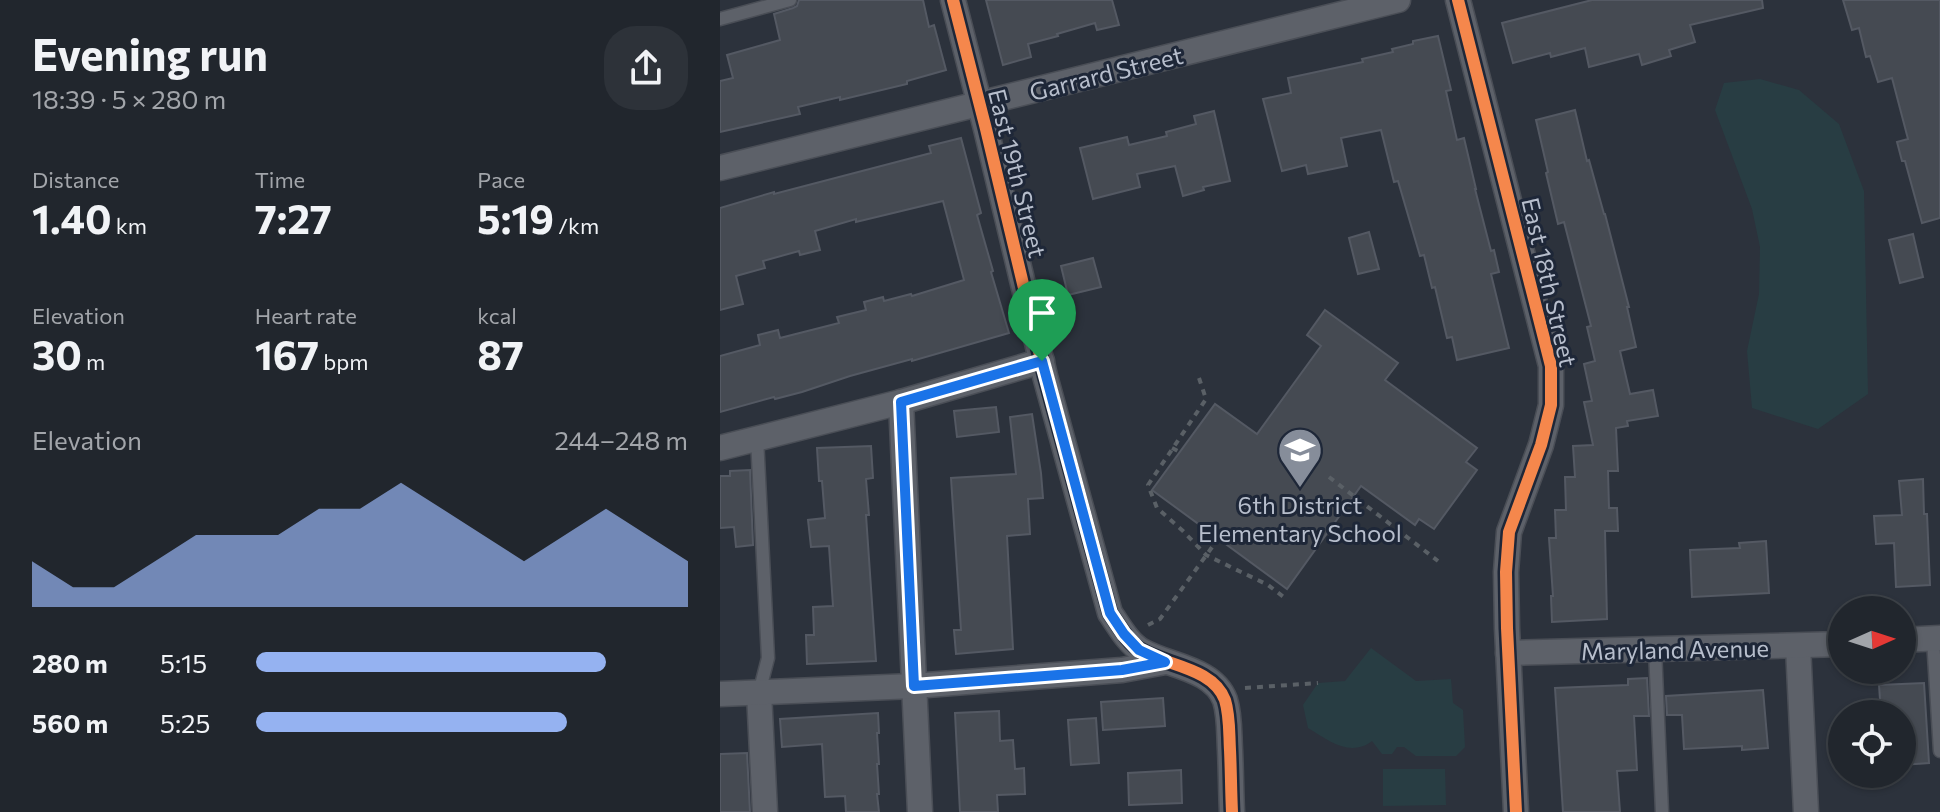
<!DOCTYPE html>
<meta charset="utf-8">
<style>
body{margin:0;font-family:Commissioner,sans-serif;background:#2d3239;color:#f1f3f6;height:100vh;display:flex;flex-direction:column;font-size:30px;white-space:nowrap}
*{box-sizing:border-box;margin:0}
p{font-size:26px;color:#a2a5aa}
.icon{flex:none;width:44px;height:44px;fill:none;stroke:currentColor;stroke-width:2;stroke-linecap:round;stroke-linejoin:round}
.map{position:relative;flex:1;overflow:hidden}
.drawer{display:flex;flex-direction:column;background:#21262d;width:720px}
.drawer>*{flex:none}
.needle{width:52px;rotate:87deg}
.buttons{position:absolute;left:1108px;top:596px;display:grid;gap:16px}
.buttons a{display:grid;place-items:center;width:88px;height:88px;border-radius:50%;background:#21262d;box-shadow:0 2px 6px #0004,0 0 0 2px #3e4349;font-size:40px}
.pin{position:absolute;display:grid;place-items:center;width:68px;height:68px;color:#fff;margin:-82px -34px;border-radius:50% 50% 50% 0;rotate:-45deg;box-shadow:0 0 8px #0007}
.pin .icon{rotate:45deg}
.round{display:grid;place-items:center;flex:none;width:84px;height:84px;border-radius:32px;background:#2d3239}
.summary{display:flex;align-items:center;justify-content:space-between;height:136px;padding:0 32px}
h1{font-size:44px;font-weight:700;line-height:60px}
.metrics{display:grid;grid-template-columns:repeat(3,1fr);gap:12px;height:136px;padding:8px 32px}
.metrics div{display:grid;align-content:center}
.metrics b{font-size:40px;font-weight:700}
.metrics small{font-size:22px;font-weight:400}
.metrics p{font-size:22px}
.chart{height:224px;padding:16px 32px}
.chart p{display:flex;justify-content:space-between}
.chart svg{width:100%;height:144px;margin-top:8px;fill:#95b2f1;opacity:.7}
ul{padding:0 32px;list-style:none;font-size:26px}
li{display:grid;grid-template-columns:128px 96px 1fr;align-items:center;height:60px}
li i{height:20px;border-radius:10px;background:#95b2f1}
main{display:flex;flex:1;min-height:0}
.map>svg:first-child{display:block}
.green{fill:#283d43}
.building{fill:#454a52;stroke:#545963;stroke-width:2}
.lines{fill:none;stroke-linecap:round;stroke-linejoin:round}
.lane-casing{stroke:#4a4e56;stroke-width:15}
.street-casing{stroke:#4a4e56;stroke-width:27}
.path{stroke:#5a6066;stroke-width:4;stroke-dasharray:6 6;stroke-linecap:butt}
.lane{stroke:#5d6169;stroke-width:12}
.street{stroke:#5d6169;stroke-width:24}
.cycleway-casing{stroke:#1e2738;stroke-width:17}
.cycleway{stroke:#f5874c;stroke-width:12}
.route-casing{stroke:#fff;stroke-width:16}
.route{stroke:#1a73e8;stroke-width:10}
.labels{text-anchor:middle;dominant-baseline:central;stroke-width:6;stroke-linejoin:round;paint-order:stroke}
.street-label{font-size:24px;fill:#b7becc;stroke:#1e2738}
.poi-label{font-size:24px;fill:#b7becc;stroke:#1e2738}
</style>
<main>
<section class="drawer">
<div class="summary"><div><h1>Evening run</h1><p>18:39 · 5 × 280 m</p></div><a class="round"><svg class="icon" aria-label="share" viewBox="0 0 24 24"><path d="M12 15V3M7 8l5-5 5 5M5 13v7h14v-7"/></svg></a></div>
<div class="metrics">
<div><p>Distance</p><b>1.40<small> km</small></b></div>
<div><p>Time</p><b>7:27</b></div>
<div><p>Pace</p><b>5:19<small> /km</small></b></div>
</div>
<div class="metrics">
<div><p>Elevation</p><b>30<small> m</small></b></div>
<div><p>Heart rate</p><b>167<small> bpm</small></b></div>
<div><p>kcal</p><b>87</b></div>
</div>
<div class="chart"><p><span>Elevation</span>244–248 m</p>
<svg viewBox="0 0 160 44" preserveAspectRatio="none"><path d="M0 44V30L10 38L20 38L30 30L40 22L50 22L60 22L70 14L80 14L90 6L100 14L110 22L120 30L130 22L140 14L150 22L160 30V44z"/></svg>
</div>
<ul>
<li><b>280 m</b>5:15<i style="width:81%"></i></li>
<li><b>560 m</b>5:25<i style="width:72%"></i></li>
</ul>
</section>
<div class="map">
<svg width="1220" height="812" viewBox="0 0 1220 812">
<rect width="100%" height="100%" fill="#2c323c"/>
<g class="green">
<polygon points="1040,79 1079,90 1119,124 1144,191 1148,394 1098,429 1032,408 1027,351 1039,294 1040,247 1032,209 995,110 1004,83"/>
<path d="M 651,648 L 696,681 L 731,679 L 733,703 L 743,710 L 745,747 L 736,756 L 696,756 L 684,747 L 677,747 L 672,754 L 662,754 L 652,741 C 630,758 608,740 588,728 L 583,705 L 598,683 L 625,681 Z"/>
<polygon points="663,769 725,769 726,805 663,806"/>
</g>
<g class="building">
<polygon points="79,0 203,0 209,27 214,25 226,70 187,81 187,84 120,100 120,97 78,107 80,114 0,132 0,81 13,78 7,55 60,40 54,14 73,8 77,6"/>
<polygon points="266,0 392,0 399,25 377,30 375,23 337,34 338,36 308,44 311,57 283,65"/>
<polygon points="872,0 1042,0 1043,8 970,25 975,42 949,50 951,56 922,65 919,54 869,67 865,48 831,57 830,53 793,63 782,23"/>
<polygon points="1123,0 1220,0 1220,218 1202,223 1185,161 1182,161 1177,142 1188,139 1172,78 1158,82 1150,56 1146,57 1139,28 1132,30"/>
<polygon points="718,36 731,90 726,91 737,140 744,138 756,189 755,189 771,251 774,250 779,272 771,274 789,348 737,360 732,337 727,338 715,287 712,288 704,255 700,256 678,181 674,182 661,130 621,138 627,166 588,174 586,165 562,171 543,99 571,93 568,78 643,62 642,59 673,52 672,49 693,44 693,41"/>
<polygon points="855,110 867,161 869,160 884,214 885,214 909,307 907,307 916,347 900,351 910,394 933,390 938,416 907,421 908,426 896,428 898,471 888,471 889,508 897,508 898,531 885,531 887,619 832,622 831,596 833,596 829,538 836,538 835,510 846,510 845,477 855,477 853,446 873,445 864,402 872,401 864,364 875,361 867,327 871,326 844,222 838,224 826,173 828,172 816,120"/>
<polygon points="494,111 510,181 483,187 484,190 463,196 455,166 417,174 420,187 373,199 360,148 407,137 409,145 447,136 446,132 476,124 474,116"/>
<polygon points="241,138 261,213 257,215 273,271 271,272 289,333 192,361 192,359 130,376 82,392 55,399 54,397 0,412 0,356 40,345 38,335 58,330 60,338 119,323 117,317 146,310 144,302 163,297 164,301 191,294 192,296 244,280 223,201 136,222 136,219 95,231 100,250 80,255 79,251 43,261 45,268 16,276 23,304 0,310 0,208 54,192 54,194 211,153 209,146"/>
<polygon points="649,232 659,269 638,274 629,238"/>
<polygon points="1193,234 1203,277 1180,283 1169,240"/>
<polygon points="373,258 381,287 348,295 341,266"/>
<polygon points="605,310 678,363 665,380 757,448 746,462 757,470 714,529 699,519 695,525 641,486 567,589 432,490 495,404 537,434 601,346 587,335"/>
<polygon points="276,407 279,432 237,437 234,411"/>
<polygon points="312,414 321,473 323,498 308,499 310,534 287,536 293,649 236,654 234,630 241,630 231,478 296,474 290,417"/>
<polygon points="151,446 153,478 146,479 149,515 146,515 156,661 87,664 86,635 94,635 93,607 113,606 109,546 91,547 88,520 105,518 102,481 99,481 97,448"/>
<polygon points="30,470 33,545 16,547 14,527 0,528 0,476 10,476 10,471"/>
<polygon points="1203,479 1204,514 1207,514 1210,585 1176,587 1174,543 1156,544 1154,516 1182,515 1179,481"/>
<polygon points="1046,541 1049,593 972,597 970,550 1020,548 1019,543"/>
<polygon points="927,678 929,716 914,716 917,770 897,771 900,812 843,812 835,688 908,685 908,679"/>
<polygon points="1204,683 1209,763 1182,765 1182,714 1161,714 1159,685"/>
<polygon points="1043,690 1048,748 1022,750 1022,746 964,749 962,715 947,715 946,696"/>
<polygon points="443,698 445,726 383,730 381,702"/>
<polygon points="279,711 280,741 293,740 295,769 304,768 305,794 277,795 278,812 240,812 235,713"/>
<polygon points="158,713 159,733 157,733 159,764 157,764 159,794 157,794 159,812 126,812 125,796 105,797 102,744 62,747 60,719"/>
<polygon points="376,718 379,763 351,765 348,720"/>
<polygon points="27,753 30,812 0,812 0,754"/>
<polygon points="461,770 462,803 409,805 408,773"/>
</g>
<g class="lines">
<g class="lane-casing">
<g id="lane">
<polyline points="0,19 70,0"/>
<polyline points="37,438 48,658 39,693"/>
<polyline points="1213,639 1220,751"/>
<polyline points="935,649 942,812"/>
</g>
</g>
<g class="street-casing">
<g id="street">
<path d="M 233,0 L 266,129 L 325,376 L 390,613 C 399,626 408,643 422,651 C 448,666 493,668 505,700 C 510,716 509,734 510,750 C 511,771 511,791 512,812"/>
<polyline points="738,0 831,366 831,405 821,445 789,532 786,572 787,628 796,812"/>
<polyline points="0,168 678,0"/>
<polyline points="181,402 200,812"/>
<polyline points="0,448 181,402 322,361"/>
<polyline points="1182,640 1220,638"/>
<polyline points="1078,646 1086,812"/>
<polyline points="788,653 1122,644"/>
<polyline points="39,693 45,812"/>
<polyline points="0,694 194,686 402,670 445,662"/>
</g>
</g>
<g class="path">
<polyline points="479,378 486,399 428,485 437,508 463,531 486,555 548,585 565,598"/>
<polyline points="452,448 460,452"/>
<polyline points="609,477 718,561"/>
<polyline points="428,625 440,619 498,539"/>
<polyline points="525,688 598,683"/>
</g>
<use href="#lane" class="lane"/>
<use href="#street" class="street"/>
<g class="cycleway-casing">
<g id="cycleway">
<path d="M 233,0 L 266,129 L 325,376 L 390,613 C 399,626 408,643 422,651 C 448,666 493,668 505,700 C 510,716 509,734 510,750 C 511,771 511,791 512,812"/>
<polyline points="738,0 831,366 831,405 821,445 789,532 786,572 787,628 796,812"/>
</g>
</g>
<use href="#cycleway" class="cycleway"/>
</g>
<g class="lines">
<g class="route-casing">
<polygon id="route" points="322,361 390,613 404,634 419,650 445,662 402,670 194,686 181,402"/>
</g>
<use href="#route" class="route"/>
</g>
<defs>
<g id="school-pin" transform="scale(2.3)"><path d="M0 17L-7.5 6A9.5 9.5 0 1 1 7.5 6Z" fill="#868d9a" stroke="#1e2738"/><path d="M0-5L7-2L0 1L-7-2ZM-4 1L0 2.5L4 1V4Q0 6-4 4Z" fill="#fff"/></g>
</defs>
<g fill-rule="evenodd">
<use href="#school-pin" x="580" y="450"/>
</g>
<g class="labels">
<g class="street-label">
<text transform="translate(386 73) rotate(-14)">Garrard Street</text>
<text transform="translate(298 173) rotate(76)">East 19th Street</text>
<text transform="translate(830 282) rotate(77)">East 18th Street</text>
<text transform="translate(955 649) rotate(-1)">Maryland Avenue</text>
</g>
<g class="poi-label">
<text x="580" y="504">6th District<tspan x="580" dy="28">Elementary School</tspan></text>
</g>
</g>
</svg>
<div class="buttons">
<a><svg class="needle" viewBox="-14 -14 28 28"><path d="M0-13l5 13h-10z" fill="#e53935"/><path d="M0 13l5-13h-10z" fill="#a2a5aa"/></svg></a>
<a><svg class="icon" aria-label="locate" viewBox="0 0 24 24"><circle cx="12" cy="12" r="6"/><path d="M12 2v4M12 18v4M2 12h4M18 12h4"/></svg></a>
</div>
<div class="pin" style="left:322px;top:361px;background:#1e9e55"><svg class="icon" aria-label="arrive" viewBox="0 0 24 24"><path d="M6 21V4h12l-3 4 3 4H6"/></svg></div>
</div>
</main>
